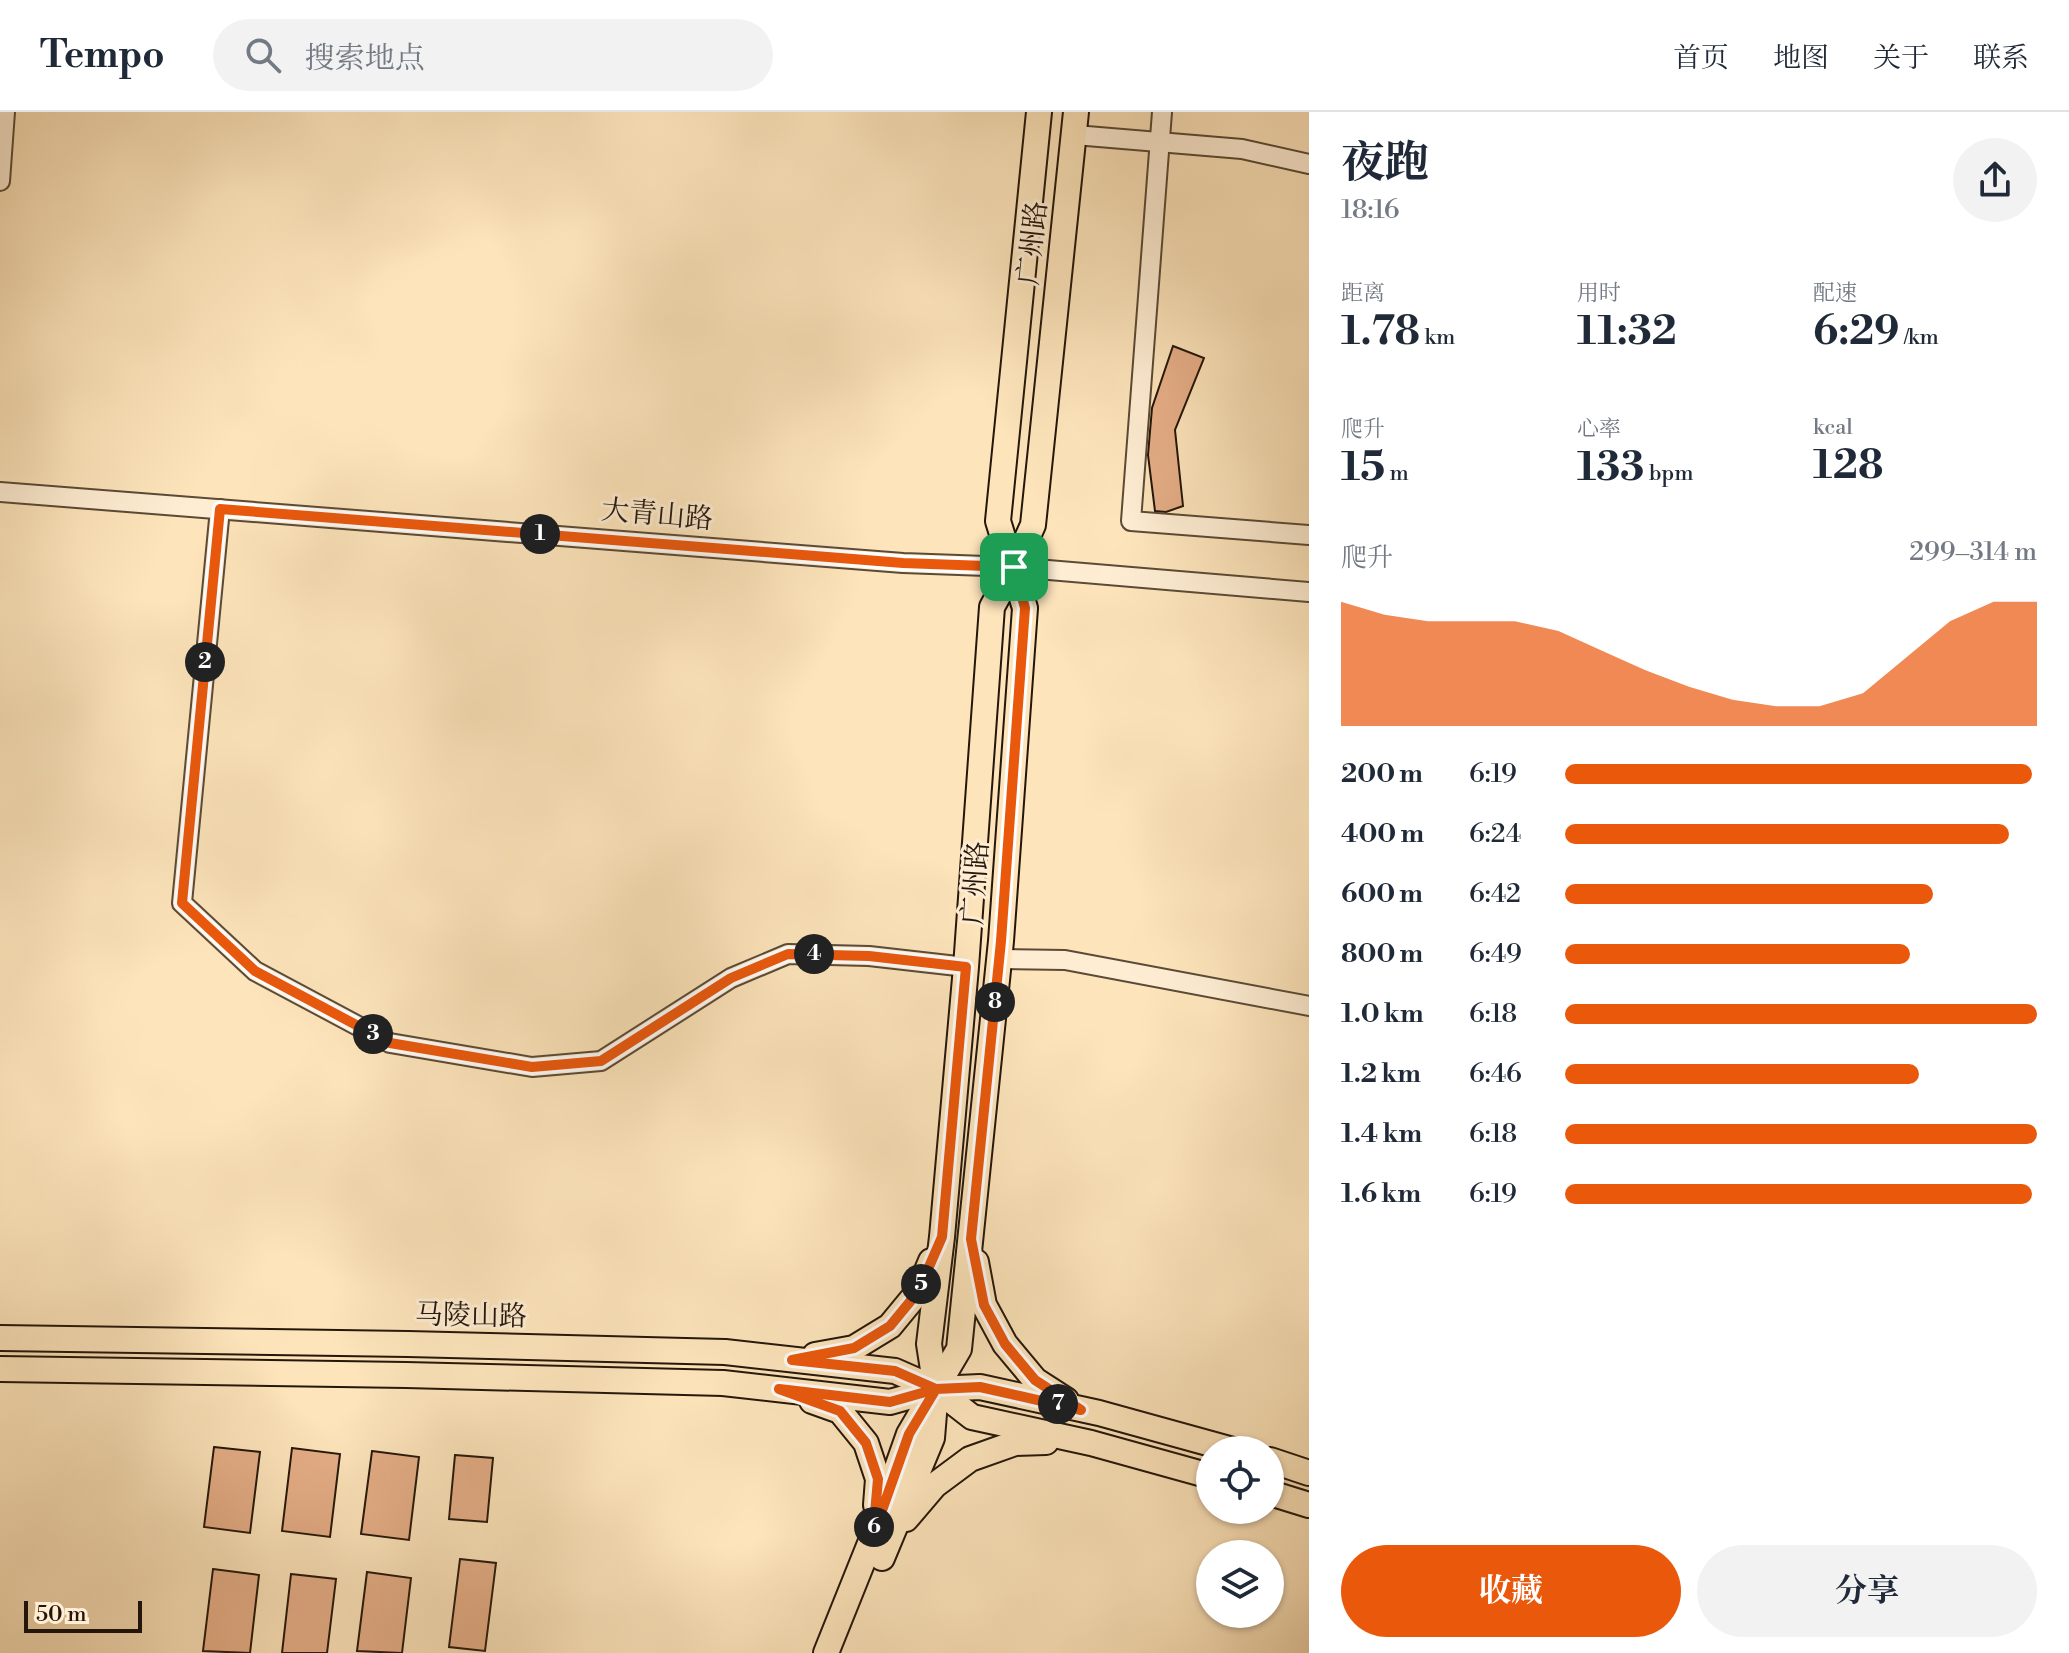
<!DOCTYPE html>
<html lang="zh">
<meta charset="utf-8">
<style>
body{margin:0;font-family:"Libre Bodoni","Noto Serif SC",serif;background:#f2f2f3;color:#1f2937;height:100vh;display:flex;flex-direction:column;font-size:30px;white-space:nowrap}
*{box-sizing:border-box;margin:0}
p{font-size:26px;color:#747a83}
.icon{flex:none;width:44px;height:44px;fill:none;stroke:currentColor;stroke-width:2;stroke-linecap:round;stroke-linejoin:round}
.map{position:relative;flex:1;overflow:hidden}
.sheet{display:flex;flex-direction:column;background:#fff;width:760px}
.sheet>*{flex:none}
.buttons{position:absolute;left:1196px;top:1324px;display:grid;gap:16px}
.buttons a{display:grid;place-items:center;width:88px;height:88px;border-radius:50%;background:#fff;box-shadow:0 2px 6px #0004;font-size:40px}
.scale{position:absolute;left:24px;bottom:20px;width:118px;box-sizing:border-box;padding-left:8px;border:4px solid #24160a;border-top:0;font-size:22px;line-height:28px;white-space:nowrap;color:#24160a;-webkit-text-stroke:6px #feedd3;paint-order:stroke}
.pin{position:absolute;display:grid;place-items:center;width:68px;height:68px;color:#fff;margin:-34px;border-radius:16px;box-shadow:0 4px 12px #0006}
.km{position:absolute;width:40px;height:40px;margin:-20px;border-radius:50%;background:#222;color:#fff;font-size:22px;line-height:40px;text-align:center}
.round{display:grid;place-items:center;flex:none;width:84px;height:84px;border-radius:42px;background:#f2f2f3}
.overview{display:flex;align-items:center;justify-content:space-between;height:136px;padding:0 32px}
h1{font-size:44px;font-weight:700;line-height:60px}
.metrics{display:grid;grid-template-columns:repeat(3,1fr);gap:12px;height:136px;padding:8px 32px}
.metrics div{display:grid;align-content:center}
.metrics b{font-size:40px;font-weight:700}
.metrics small{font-size:22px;font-weight:400}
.metrics p{font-size:22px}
.chart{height:224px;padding:16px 32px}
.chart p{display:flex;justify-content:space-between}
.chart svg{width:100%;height:144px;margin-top:8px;fill:#ea580c;opacity:.7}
.action{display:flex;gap:16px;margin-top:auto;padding:16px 32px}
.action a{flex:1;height:92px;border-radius:48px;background:#ea580c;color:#fff;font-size:32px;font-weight:700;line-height:92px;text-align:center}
.action a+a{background:#f2f2f3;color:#1f2937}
ul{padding:0 32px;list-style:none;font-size:26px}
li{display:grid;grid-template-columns:128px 96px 1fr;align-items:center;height:60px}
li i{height:20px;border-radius:10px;background:#ea580c}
header{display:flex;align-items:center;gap:48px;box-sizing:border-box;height:112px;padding:0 40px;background:#fff;border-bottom:2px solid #e0e1e3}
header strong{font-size:38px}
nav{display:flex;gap:44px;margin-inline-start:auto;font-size:28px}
.search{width:560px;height:72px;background:#f2f2f3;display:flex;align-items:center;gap:20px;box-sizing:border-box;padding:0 28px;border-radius:44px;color:#747a83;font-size:30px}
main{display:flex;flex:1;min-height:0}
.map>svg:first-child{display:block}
.building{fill:#e5ae87;stroke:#24160a;stroke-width:2}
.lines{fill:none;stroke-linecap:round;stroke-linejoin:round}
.minor-casing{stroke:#5a4a36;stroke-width:22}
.major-casing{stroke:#24160a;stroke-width:28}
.minor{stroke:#feedd3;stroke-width:18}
.major{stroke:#fde4bb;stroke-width:24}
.route-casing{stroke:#fff;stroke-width:16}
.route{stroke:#ea580c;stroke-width:10}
.labels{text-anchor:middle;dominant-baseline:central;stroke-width:6;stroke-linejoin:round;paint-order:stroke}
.street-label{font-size:28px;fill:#24160a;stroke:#feedd3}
</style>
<header>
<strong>Tempo</strong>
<div class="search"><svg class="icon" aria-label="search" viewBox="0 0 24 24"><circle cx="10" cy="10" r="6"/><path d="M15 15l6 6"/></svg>搜索地点</div>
<nav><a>首页</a><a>地图</a><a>关于</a><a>联系</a></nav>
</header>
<main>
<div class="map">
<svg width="1309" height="1541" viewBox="0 0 1309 1541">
<rect width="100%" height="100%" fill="#fde4bb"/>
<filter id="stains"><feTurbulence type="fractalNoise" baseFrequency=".0025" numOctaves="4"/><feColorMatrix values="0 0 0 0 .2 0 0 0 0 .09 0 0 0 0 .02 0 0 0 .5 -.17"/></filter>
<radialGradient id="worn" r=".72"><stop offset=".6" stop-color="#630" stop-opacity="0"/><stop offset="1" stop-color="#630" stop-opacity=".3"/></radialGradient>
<g class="building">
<polygon points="1173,234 1204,246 1175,318 1183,394 1166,400 1155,399 1148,343 1152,296"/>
<polygon points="214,1335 260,1340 250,1421 204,1415"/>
<polygon points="292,1336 340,1342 330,1425 282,1419"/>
<polygon points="372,1339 419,1345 409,1428 361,1422"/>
<polygon points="455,1343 493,1346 487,1410 449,1407"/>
<polygon points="460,1447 496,1451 485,1539 449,1535"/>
<polygon points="213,1457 259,1463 250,1541 203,1539"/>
<polygon points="367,1460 411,1466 402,1541 357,1539"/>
<polygon points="291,1462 336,1467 327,1541 282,1541"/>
</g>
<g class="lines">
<g class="minor-casing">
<g id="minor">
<polyline points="1162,0 1131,409 1309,423"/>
<polyline points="1075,23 1242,37 1309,52"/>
<polyline points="0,69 5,0"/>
<polyline points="0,380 903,451 1014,455 1309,480"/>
<polyline points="220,397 182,791 255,859 390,931 532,955 601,949 731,866 788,842 869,844 966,855"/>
<polyline points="1000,847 1065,848 1309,894"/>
</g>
</g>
<g class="major-casing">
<g id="major">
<polyline points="976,1150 984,1193 1005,1232 1035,1268 1066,1288"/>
<polyline points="0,1226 408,1232 725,1240 895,1259 936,1277 972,1305 1091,1331 1210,1364"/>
<polyline points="815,1243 854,1236 890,1214 918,1180 931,1149"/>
<polyline points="0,1257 406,1263 723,1271 890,1290 936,1277 980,1275 1099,1301 1233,1338"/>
<polyline points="812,1289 840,1299 866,1331 878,1367 876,1393"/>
<polyline points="1270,1348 1309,1361"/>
<polyline points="1270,1381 1309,1393"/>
<polyline points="906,1407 935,1373 970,1347 1015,1331 1046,1330"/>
<polyline points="882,1446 932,1326 936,1277 929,1232 942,1125 966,855 992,495 1014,455 1033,413 1076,0"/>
<polyline points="826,1541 873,1424 909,1322 959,1237 1001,829 1025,496 998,409 1039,0"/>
</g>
</g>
<use href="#minor" class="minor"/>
<use href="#major" class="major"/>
</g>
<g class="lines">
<g class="route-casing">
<polyline id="route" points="1014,455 903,451 220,397 182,791 255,859 390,931 532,955 601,949 731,866 788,842 869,844 966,855 942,1125 918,1180 890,1214 854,1236 792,1248 895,1259 936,1277 909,1322 873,1424 878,1367 866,1331 840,1299 779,1277 890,1290 936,1277 980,1275 1081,1298 1035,1268 1005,1232 984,1193 971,1127 1001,829 1025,496 1014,455"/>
</g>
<use href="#route" class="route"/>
</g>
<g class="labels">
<g class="street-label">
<text transform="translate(1033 131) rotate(-84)">广州路</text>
<text transform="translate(657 403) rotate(5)">大青山路</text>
<text transform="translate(976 771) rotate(-86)">广州路</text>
<text transform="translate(471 1204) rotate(1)">马陵山路</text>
</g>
</g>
<rect width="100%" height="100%" filter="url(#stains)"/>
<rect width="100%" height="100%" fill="url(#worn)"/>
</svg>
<div class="buttons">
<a><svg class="icon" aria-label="locate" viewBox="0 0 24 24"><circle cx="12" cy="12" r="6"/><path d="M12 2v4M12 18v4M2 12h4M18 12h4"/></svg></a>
<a><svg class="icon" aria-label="layers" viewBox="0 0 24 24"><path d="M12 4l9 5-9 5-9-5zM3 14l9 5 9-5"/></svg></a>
</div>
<div class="scale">50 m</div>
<div class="pin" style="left:1014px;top:455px;background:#1e9e55"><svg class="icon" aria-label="arrive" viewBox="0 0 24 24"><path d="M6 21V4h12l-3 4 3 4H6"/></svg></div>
<b class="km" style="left:540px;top:422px">1</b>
<b class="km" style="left:205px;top:550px">2</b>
<b class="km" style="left:373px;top:922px">3</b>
<b class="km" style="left:814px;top:842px">4</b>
<b class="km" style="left:921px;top:1172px">5</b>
<b class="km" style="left:874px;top:1415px">6</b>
<b class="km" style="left:1058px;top:1292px">7</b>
<b class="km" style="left:995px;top:890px">8</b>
</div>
<section class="sheet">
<div class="overview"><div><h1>夜跑</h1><p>18:16</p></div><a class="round"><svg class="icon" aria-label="share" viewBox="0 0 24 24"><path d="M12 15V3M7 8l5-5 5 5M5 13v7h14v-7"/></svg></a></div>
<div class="metrics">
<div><p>距离</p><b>1.78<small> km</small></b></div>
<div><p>用时</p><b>11:32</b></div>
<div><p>配速</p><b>6:29<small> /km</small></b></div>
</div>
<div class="metrics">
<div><p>爬升</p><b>15<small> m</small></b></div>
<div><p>心率</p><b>133<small> bpm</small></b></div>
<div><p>kcal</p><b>128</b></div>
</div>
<div class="chart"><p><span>爬升</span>299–314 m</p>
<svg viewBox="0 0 160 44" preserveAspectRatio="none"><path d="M0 44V6L10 10L20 12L30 12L40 12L50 15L60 21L70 27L80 32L90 36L100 38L110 38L120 34L130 23L140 12L150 6L160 6V44z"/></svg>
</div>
<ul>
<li><b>200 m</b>6:19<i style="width:99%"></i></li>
<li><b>400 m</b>6:24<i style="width:94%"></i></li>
<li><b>600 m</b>6:42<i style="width:78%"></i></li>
<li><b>800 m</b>6:49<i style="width:73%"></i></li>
<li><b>1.0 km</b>6:18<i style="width:100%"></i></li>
<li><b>1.2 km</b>6:46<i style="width:75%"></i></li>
<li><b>1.4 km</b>6:18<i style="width:100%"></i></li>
<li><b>1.6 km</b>6:19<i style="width:99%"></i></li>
</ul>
<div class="action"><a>收藏</a><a>分享</a></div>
</section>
</main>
